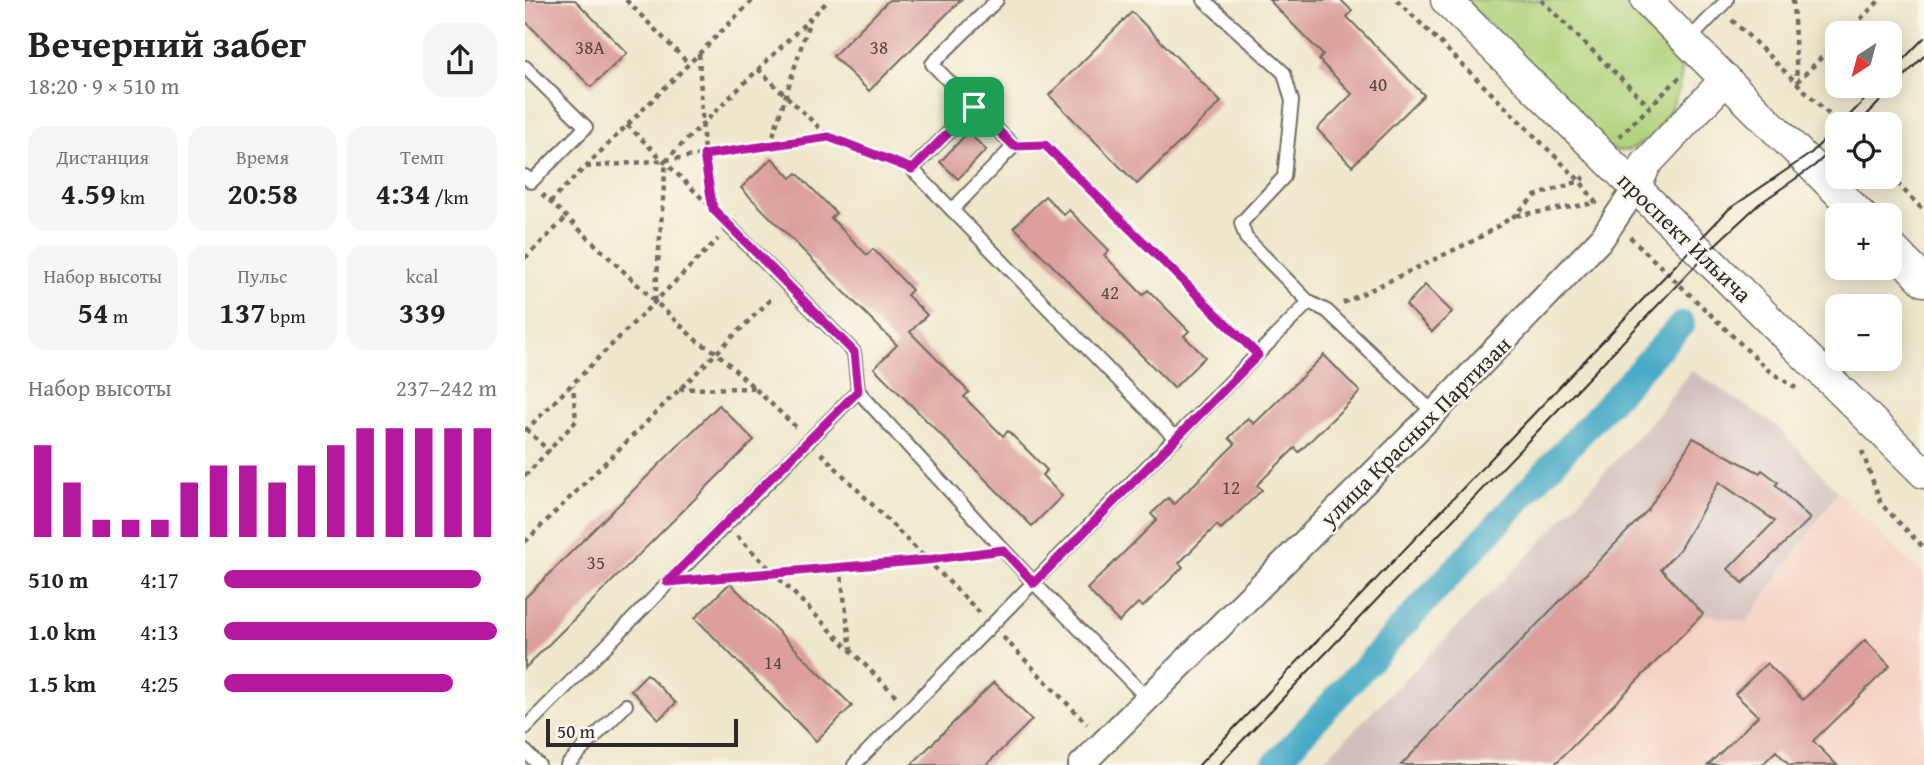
<!DOCTYPE html>
<html lang="ru">
<meta charset="utf-8">
<style>
body{margin:0;font-family:"Gentium Book Plus",serif;background:#f6f6f6;color:#222;height:100vh;display:flex;flex-direction:column;font-size:26px;white-space:nowrap}
*{box-sizing:border-box;margin:0}
p{font-size:23px;color:#767676}
.icon{flex:none;width:38px;height:38px;fill:none;stroke:currentColor;stroke-width:2;stroke-linecap:round;stroke-linejoin:round}
.map{position:relative;flex:1;overflow:hidden}
.details{display:flex;flex-direction:column;background:#fff;width:525px}
.details>*{flex:none}
.needle{width:46px;rotate:216deg}
.fabs{position:absolute;left:1300px;top:21px;display:grid;gap:14px}
.fabs a{display:grid;place-items:center;width:77px;height:77px;border-radius:14px;background:#fff;box-shadow:0 4px 18px #0003;font-size:35px}
.scale{position:absolute;left:21px;bottom:18px;width:192px;box-sizing:border-box;padding-left:7px;border:4px solid #2b2b2b;border-top:0;font-size:19px;line-height:24px;white-space:nowrap;color:#2b2b2b;-webkit-text-stroke:5px #fbf7ec;paint-order:stroke}
.pin{position:absolute;display:grid;place-items:center;width:60px;height:60px;color:#fff;margin:-30px;border-radius:14px;box-shadow:0 4px 10px #0006}
.round{display:grid;place-items:center;flex:none;width:74px;height:74px;border-radius:21px;background:#f6f6f6}
.overview{display:flex;align-items:center;justify-content:space-between;height:119px;padding:0 28px}
h1{font-size:38px;font-weight:600;line-height:52px}
.figures{display:grid;grid-template-columns:repeat(3,1fr);gap:10px;height:119px;padding:7px 28px}
.figures div{display:grid;align-content:center;border-radius:18px;background:#f6f6f6;text-align:center}
.figures b{font-size:30px;font-weight:600}
.figures small{font-size:19px;font-weight:400}
.figures p{font-size:19px}
.chart{height:196px;padding:14px 28px}
.chart p{display:flex;justify-content:space-between}
.chart svg{width:100%;height:126px;margin-top:7px;stroke:#b5179e;stroke-width:6}
ul{padding:0 28px;list-style:none;font-size:23px}
li{display:grid;grid-template-columns:112px 84px 1fr;align-items:center;height:52px}
li i{height:18px;border-radius:9px;background:#b5179e}
main{display:flex;flex:1;min-height:0}
.map>svg:first-child{display:block}
.built{fill:#f5d2c3}
.industrial{fill:#d1bfbd}
.green{fill:#b1d37b;stroke:#6e7f53;stroke-width:2}
.lines{fill:none;stroke-linecap:round;stroke-linejoin:round}
.canal{stroke:#47aac6;stroke-width:26}
.building{fill:#dc9f9c}
.service-casing{stroke:#706d63;stroke-width:16}
.minor-casing{stroke:#706d63;stroke-width:28}
.tertiary-casing{stroke:#706d63;stroke-width:33}
.path{stroke:#706d63;stroke-width:4.5;stroke-dasharray:5 5;stroke-linecap:butt}
.service{stroke:#fff;stroke-width:12}
.minor{stroke:#fff;stroke-width:24}
.tertiary{stroke:#fff;stroke-width:30}
.tram{stroke:#2b2b2b;stroke-width:2}
.route-casing{stroke:#fff;stroke-width:14}
.route{stroke:#b5179e;stroke-width:9}
.labels{text-anchor:middle;dominant-baseline:central;stroke-width:5;stroke-linejoin:round;paint-order:stroke}
.number-label{font-size:19px;fill:#574847}
.street-label{font-size:23px;fill:#2b2b2b;stroke:#fbf7ec}
</style>
<main>
<section class="details">
<div class="overview"><div><h1>Вечерний забег</h1><p>18:20 · 9 × 510 m</p></div><a class="round"><svg class="icon" aria-label="share" viewBox="0 0 24 24"><path d="M12 15V3M7 8l5-5 5 5M5 13v7h14v-7"/></svg></a></div>
<div class="figures">
<div><p>Дистанция</p><b>4.59<small> km</small></b></div>
<div><p>Время</p><b>20:58</b></div>
<div><p>Темп</p><b>4:34<small> /km</small></b></div>
</div>
<div class="figures">
<div><p>Набор высоты</p><b>54<small> m</small></b></div>
<div><p>Пульс</p><b>137<small> bpm</small></b></div>
<div><p>kcal</p><b>339</b></div>
</div>
<div class="chart"><p><span>Набор высоты</span>237–242 m</p>
<svg viewBox="0 0 160 44" preserveAspectRatio="none"><path d="M5 44V12M15 44V25M25 44V38M35 44V38M45 44V38M55 44V25M65 44V19M75 44V19M85 44V25M95 44V19M105 44V12M115 44V6M125 44V6M135 44V6M145 44V6M155 44V6"/></svg>
</div>
<ul>
<li><b>510 m</b>4:17<i style="width:94%"></i></li>
<li><b>1.0 km</b>4:13<i style="width:100%"></i></li>
<li><b>1.5 km</b>4:25<i style="width:84%"></i></li>
</ul>
</section>
<div class="map">
<svg width="1399" height="765" viewBox="0 0 1399 765">
<rect width="100%" height="100%" fill="#fbf7ec"/>
<filter id="ink" filterUnits="userSpaceOnUse"><feTurbulence type="fractalNoise" baseFrequency=".0143" numOctaves="2"/><feDisplacementMap in="SourceGraphic" scale="14" xChannelSelector="R" yChannelSelector="G"/><feConvolveMatrix kernelMatrix="1 2 1 2 8 2 1 2 1" color-interpolation-filters="sRGB"/></filter>
<filter id="wash" filterUnits="userSpaceOnUse"><feTurbulence type="fractalNoise" baseFrequency=".00686" numOctaves="4" result="noise"/><feDisplacementMap in="SourceGraphic" scale="28" xChannelSelector="R" yChannelSelector="G"/><feGaussianBlur stdDeviation="1.57" result="paint"/><feColorMatrix in="noise" values="0 0 0 0 0 0 0 0 0 0 0 0 0 0 0 0 0 1.4 0 .05"/><feComposite in="paint" operator="in"/></filter>
<g filter="url(#wash)">
<rect width="100%" height="100%" fill="#efe7cb"/>
<polygon class="built" points="1313,492 1399,576 1399,765 1029,765 1178,614 1221,622"/>
<polygon class="industrial" points="1166,370 1252,426 1313,492 1221,622 1178,614 1029,765 794,765 1007,552 1132,415"/>
<path class="green" d="M 939,0 L 1103,0 C 1120,18 1148,38 1155,63 C 1163,91 1129,149 1097,151 C 1093,151 1086,148 1081,146 Z"/>
<g class="lines">
<polyline class="canal" points="749,765 1157,324"/>
</g>
<g id="blocks">
<g class="building">
<polygon points="0,0 50,0 102,53 66,87 0,21"/>
<polygon points="364,0 436,0 344,91 308,56"/>
<polygon points="744,0 816,0 827,11 822,17 899,95 827,166 792,129 827,94 794,60 798,55"/>
<polygon points="607,12 696,102 612,184 524,95"/>
<polygon points="443,132 461,150 433,179 415,162"/>
<polygon points="247,158 266,178 272,173 311,213 306,218 342,255 348,249 387,290 382,295 402,315 385,332 444,392 439,397 478,436 483,431 522,470 517,475 537,496 507,526 349,368 372,345 216,188"/>
<polygon points="520,196 539,215 544,210 584,250 579,255 618,295 623,290 664,331 659,336 680,357 649,388 489,227"/>
<polygon points="900,285 927,312 907,332 881,305"/>
<polygon points="799,355 835,392 774,452 770,448 732,485 737,490 696,529 692,525 654,563 658,567 618,607 613,603 594,622 562,589 632,520 626,514 643,498 649,504 710,444 704,438 723,418 729,424"/>
<polygon points="194,405 229,440 0,668 0,598"/>
<polygon points="1168,438 1235,473 1237,470 1253,482 1251,485 1285,519 1218,583 1203,569 1250,521 1194,482 1154,550 1136,569 1178,614 1029,765 876,765 1123,510"/>
<polygon points="205,583 327,706 291,741 170,618"/>
<polygon points="1340,640 1365,666 1288,741 1312,765 1264,765 1251,751 1237,765 1183,765 1233,716 1210,694 1242,663 1278,700"/>
<polygon points="122,674 151,703 134,719 106,690"/>
<polygon points="469,682 507,720 461,765 386,765"/>
</g>
</g>
</g>
<g filter="url(#ink)">
<use href="#blocks" fill-opacity="0" stroke="#706d63" stroke-width="2"/>
<g class="lines">
<g class="service-casing">
<g id="service">
<polyline points="472,0 407,64 449,107 387,169 651,439"/>
<polyline points="679,0 759,73 767,101 759,177 716,223 721,238 784,302"/>
<polyline points="1163,41 1202,0"/>
<polyline points="0,67 61,127 6,182 0,176"/>
<polyline points="427,210 489,146 449,107"/>
<polyline points="205,227 329,352 333,391 509,583 623,699"/>
<polyline points="0,728 333,391"/>
<polyline points="0,751 14,765"/>
<polyline points="42,765 101,705"/>
<polyline points="329,765 784,302 802,311 909,413"/>
</g>
</g>
<g class="minor-casing">
<polyline id="minor" points="556,765 909,413 1077,238 1110,189"/>
</g>
<g class="tertiary-casing">
<g id="tertiary">
<polyline points="921,0 1399,473"/>
<polyline points="1121,0 1336,215"/>
<polyline points="1110,189 1121,164 1201,79"/>
<polyline points="1365,246 1399,281"/>
</g>
</g>
<g class="path">
<polyline points="101,0 164,64"/>
<polyline points="872,0 1055,181 1071,203 989,216"/>
<polyline points="1016,0 1124,106"/>
<polyline points="1268,0 1272,81"/>
<polyline points="1207,20 1314,124"/>
<polyline points="1321,33 1355,0"/>
<polyline points="174,54 179,155 188,208"/>
<polyline points="233,69 304,137 373,163"/>
<polyline points="1272,82 1312,42"/>
<polyline points="102,125 194,215"/>
<polyline points="1094,137 1158,74"/>
<polyline points="245,145 285,19"/>
<polyline points="505,145 521,145 720,342"/>
<polyline points="61,167 141,160 304,137"/>
<polyline points="1365,176 1399,211"/>
<polyline points="17,194 172,341 191,352 273,429"/>
<polyline points="25,202 228,0"/>
<polyline points="1105,237 1243,370 1274,390"/>
<polyline points="0,258 42,217"/>
<polyline points="130,301 141,160 304,0"/>
<polyline points="818,303 952,239 989,216 1010,196 1055,181 1062,174"/>
<polyline points="154,389 229,388"/>
<polyline points="1,429 25,452"/>
<polyline points="0,431 193,239"/>
<polyline points="1337,451 1356,504 1399,548"/>
<polyline points="296,453 455,613"/>
<polyline points="0,476 51,421 48,385"/>
<polyline points="212,536 371,696"/>
<polyline points="0,542 249,296"/>
<polyline points="315,567 326,649"/>
<polyline points="173,579 402,560 457,553"/>
<polyline points="478,637 562,724"/>
</g>
<use href="#service" class="service"/>
<use href="#minor" class="minor"/>
<use href="#tertiary" class="tertiary"/>
<g class="tram">
<polyline points="1365,73 1399,38"/>
<polyline points="1316,124 1353,86"/>
<polyline points="1333,124 1399,56"/>
<polyline points="674,765 1204,209 1285,154 1312,127"/>
<polyline points="694,765 1193,242 1234,204 1289,166 1312,145"/>
</g>
</g>
</g>
<g class="lines" filter="url(#ink)">
<g class="route-casing">
<polygon id="route" points="449,107 489,146 520,145 733,355 509,583 478,550 402,560 142,582 333,391 329,352 188,209 179,155 304,137 387,169"/>
</g>
<use href="#route" class="route"/>
</g>
<g class="labels">
<g class="number-label">
<text x="65" y="47">38А</text>
<text x="354" y="47">38</text>
<text x="853" y="84">40</text>
<text x="585" y="292">42</text>
<text x="706" y="487">12</text>
<text x="71" y="562">35</text>
<text x="248" y="662">14</text>
</g>
<g class="street-label">
<text transform="translate(1160 237) rotate(44)">проспект Ильича</text>
<text transform="translate(890 431) rotate(-45)">улица Красных Партизан</text>
</g>
</g>
</svg>
<div class="fabs">
<a><svg class="needle" viewBox="-14 -14 28 28"><path d="M0-13l5 13h-10z" fill="#e53935"/><path d="M0 13l5-13h-10z" fill="#767676"/></svg></a>
<a><svg class="icon" aria-label="locate" viewBox="0 0 24 24"><circle cx="12" cy="12" r="6"/><path d="M12 2v4M12 18v4M2 12h4M18 12h4"/></svg></a>
<a>+</a>
<a>−</a>
</div>
<div class="scale">50 m</div>
<div class="pin" style="left:449px;top:107px;background:#1e9e55"><svg class="icon" aria-label="arrive" viewBox="0 0 24 24"><path d="M6 21V4h12l-3 4 3 4H6"/></svg></div>
</div>
</main>
